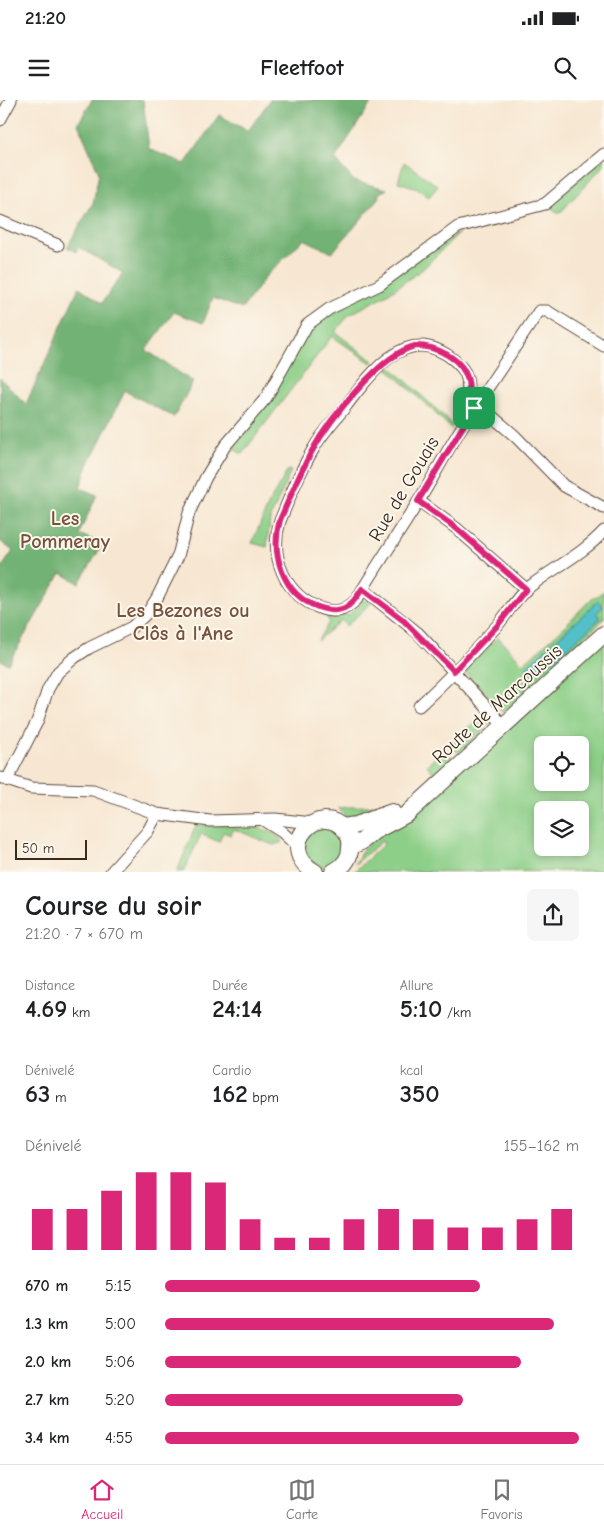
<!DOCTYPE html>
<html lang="fr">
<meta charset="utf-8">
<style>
body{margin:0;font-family:"Comic Neue",sans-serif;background:#f6f6f6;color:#202124;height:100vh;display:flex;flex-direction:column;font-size:19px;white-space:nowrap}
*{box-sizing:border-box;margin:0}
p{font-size:16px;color:#757577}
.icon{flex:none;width:28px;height:28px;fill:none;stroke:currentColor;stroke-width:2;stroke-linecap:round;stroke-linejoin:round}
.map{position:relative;height:772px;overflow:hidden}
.details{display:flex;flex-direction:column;background:#fff;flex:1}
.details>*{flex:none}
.buttons{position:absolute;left:534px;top:636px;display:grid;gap:10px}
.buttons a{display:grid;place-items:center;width:55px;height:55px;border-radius:8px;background:#fff;box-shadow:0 2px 8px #0003;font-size:25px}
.scale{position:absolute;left:15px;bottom:12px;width:72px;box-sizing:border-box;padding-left:5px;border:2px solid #3b2a1e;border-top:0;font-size:14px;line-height:18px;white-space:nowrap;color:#3b2a1e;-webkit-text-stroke:4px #fbf7ec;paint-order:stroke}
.pin{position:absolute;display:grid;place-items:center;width:42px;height:42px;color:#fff;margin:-21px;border-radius:10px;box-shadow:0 2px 8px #0006}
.round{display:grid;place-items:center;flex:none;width:52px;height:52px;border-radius:8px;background:#f6f6f6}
.summary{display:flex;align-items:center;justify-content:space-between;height:85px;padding:0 25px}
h1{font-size:28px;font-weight:700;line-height:38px}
.stats{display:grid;grid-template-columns:repeat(3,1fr);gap:8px;height:85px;padding:5px 25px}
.stats div{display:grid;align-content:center}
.stats b{font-size:25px;font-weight:700}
.stats small{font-size:14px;font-weight:400}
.stats p{font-size:14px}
.chart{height:140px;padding:10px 25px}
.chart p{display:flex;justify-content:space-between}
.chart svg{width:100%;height:90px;margin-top:5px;stroke:#db2777;stroke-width:6}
ul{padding:0 25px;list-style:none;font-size:16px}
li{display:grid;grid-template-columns:80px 60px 1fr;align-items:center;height:38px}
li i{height:12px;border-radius:6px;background:#db2777}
.status{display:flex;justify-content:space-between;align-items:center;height:35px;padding:0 25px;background:#fff;direction:ltr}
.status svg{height:14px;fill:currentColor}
header{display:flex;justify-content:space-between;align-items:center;height:65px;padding:0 25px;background:#fff;font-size:22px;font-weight:700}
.dock{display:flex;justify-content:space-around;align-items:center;height:70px;border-top:1px solid #e0e0e0;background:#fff;font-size:14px;color:#757577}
.dock a{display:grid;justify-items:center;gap:2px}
.dock .on{color:#db2777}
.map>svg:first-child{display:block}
.green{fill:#8dcf88;stroke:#647c53;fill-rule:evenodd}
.forest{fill:#72b274;stroke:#566e49}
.water{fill:#52c0c9;stroke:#467574}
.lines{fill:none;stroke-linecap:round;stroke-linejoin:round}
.street-casing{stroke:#574639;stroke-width:13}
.secondary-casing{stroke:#574639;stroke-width:18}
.street{stroke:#fff;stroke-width:11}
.secondary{stroke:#fff;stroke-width:16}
.route-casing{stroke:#fff;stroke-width:10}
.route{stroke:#db2777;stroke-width:6}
.labels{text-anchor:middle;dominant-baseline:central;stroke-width:4;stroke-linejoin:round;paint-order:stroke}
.street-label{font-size:19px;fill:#3b2a1e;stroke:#fbf7ec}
.neighbourhood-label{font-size:20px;font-weight:bold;fill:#77523b;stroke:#fbf7ec}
</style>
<div class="status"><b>21:20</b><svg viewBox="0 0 49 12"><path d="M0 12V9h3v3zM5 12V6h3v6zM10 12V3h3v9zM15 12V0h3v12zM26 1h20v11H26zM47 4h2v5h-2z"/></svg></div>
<header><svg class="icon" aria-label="menu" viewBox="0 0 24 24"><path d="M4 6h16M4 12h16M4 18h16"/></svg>Fleetfoot<svg class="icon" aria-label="search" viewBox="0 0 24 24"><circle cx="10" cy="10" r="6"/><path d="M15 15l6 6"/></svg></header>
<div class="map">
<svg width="604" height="772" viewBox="0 0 604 772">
<rect width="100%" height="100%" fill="#fbf7ec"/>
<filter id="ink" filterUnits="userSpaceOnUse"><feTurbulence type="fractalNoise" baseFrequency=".02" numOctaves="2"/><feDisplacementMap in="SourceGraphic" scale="10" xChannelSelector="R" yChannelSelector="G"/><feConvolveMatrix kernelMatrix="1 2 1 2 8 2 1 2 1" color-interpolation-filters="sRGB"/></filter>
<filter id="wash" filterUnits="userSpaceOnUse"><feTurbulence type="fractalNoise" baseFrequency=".0096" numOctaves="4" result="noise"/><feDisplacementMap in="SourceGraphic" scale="20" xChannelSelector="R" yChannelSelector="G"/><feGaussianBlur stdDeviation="1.12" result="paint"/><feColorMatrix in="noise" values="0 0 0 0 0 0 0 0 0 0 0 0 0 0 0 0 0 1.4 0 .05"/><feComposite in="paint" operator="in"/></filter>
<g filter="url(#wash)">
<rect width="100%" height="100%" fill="#f7e7d2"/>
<g class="green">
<polygon points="604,58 604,65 559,114 549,106"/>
<polygon points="404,62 438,86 429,97 414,87 398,82"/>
<polygon points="460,132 423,169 386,195 349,215 335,232 373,261 371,263 332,236 242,354 229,346 307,231 320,219"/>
<polygon points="389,265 453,325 451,328 386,267"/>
<polygon points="288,370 291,371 270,419 267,447 252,443 270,401"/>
<path d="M 604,491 L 604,519 L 503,613 L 463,570 L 498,537 L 523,564 L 560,531 L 588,502 ZM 598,501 L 603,507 L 526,567 Z"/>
<polygon points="369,499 372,502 346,526 341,520 317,541 329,522 327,517 338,518 339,515 345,513 347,516 360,505 358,503"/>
<path d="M 604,541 L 604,771 L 354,772 L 384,744 L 382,741 L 355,764 L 363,749 ZM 542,645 L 580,645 L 580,682 L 542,682 ZM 542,710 L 580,710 L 580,748 L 542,748 Z"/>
<polygon points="483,615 491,623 459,653 450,645"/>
<polygon points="446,648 453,660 432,679 429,677 433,672 427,665"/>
<polygon points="388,704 392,709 348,719 338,708"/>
<path d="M 196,725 C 221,727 266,719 283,742 L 273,745 L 234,729 L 231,735 L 223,732 L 219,742 L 201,734 L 184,771 L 177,772 Z"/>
<path d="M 320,725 L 340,731 L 345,751 C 330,769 327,772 306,759 L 304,738 Z"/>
</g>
<polygon class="forest" points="92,0 143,0 149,49 185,64 219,15 248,31 270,0 373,0 335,59 354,81 387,89 378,94 380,97 332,153 304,139 266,176 242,209 213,198 203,223 174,212 146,250 193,282 174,317 125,291 88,365 80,388 97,395 79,434 103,444 79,483 61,473 8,564 0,560 0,470 13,451 0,441 0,278 26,304 79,187 102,203 123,173 78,147 76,152 67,147 93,103 99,73 78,24"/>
<polygon class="water" points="598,501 603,507 596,513 601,518 535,576 526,567"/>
</g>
<g filter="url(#ink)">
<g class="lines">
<g class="street-casing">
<g id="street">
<polyline points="0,20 11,0"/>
<polyline points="0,121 58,145"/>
<path d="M 604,246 L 547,211 L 539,211 L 481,298 C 457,331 439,368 418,402 C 398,435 376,466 357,499 C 346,510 337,514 322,509 C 285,496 269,457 280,421 C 290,396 300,371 314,348 C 322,333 335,320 346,306 C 367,279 398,232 438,250 C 448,254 462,265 466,275 C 470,285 466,294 468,305 L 487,312 L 515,336 L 564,386 L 604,408"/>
<polyline points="419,401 456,428 526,489"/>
<polyline points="363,489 418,533 504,626"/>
<path d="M 419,606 C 446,581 472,554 496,527 C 507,515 515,498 528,488 C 553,468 582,455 604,431"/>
<polyline points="1,678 31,688 93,690 157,714 210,721 275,719 313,723"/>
<polyline points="7,680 37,622 48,589 58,572 74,558 89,548 132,527 148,512 157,498 178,456 189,413 206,377 225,346 266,298 307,225 329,209 379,185 458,127 545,104 604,54"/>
<polyline points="263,720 282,732 298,747"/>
<polyline points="111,772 148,731 157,714"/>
</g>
</g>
<g class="secondary-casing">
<g id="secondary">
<polyline points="342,727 356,725 392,712"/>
<polyline points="351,746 361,742 373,732 407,714 604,534"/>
<path d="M 315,772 C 273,748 319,699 345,730 C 349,735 351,742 350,748 C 350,759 343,767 333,772"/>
</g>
</g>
<use href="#street" class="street"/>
<use href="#secondary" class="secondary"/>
</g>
</g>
<g class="lines" filter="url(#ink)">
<g class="route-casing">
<path id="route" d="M 415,246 C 436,246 463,258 468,281 C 470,289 467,297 468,305 L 474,308 L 418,401 L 456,428 L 526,489 L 497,526 L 454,571 L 403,520 L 362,489 C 351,508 340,515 318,507 C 283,495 270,454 280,420 C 290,397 300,373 312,351 C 329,320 381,254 415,246 Z"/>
</g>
<use href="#route" class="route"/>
</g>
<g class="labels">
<g class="street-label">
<text transform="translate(404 389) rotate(-59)">Rue de Gouais</text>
<text transform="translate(497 604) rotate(-42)">Route de Marcoussis</text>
</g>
<g class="neighbourhood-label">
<text x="65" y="418">Les<tspan x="65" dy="23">Pommeray</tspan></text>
<text x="183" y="510">Les Bezones ou<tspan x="183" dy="23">Clôs à l'Ane</tspan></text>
</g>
</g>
</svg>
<div class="buttons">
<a><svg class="icon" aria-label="locate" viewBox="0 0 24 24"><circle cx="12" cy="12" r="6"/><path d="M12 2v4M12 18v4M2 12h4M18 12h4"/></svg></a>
<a><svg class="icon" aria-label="layers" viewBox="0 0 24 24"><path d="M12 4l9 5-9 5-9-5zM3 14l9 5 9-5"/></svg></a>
</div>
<div class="scale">50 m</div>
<div class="pin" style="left:474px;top:308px;background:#1e9e55"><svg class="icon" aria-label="arrive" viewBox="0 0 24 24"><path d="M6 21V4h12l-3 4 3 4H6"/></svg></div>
</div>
<section class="details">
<div class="summary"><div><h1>Course du soir</h1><p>21:20 · 7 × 670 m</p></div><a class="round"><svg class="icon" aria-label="share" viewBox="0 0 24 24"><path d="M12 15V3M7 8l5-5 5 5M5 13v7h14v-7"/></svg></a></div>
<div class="stats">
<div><p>Distance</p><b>4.69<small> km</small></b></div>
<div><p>Durée</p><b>24:14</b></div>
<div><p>Allure</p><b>5:10<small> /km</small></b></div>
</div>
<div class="stats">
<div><p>Dénivelé</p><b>63<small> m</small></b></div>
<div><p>Cardio</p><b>162<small> bpm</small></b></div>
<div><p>kcal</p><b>350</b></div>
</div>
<div class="chart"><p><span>Dénivelé</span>155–162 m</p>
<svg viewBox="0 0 160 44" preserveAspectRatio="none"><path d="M5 44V24M15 44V24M25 44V15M35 44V6M45 44V6M55 44V11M65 44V29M75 44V38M85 44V38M95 44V29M105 44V24M115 44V29M125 44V33M135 44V33M145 44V29M155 44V24"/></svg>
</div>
<ul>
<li><b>670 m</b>5:15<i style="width:76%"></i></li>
<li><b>1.3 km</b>5:00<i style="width:94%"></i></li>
<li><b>2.0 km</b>5:06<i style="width:86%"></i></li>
<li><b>2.7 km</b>5:20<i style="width:72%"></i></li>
<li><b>3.4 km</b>4:55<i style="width:100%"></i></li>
</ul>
</section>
<nav class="dock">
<a class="on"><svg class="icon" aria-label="home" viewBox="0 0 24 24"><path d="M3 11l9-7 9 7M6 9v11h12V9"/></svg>Accueil</a>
<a><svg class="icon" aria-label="map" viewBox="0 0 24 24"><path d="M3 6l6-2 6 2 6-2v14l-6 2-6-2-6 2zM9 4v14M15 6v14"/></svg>Carte</a>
<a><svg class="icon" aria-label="saved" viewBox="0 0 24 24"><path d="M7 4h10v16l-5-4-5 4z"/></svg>Favoris</a>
</nav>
